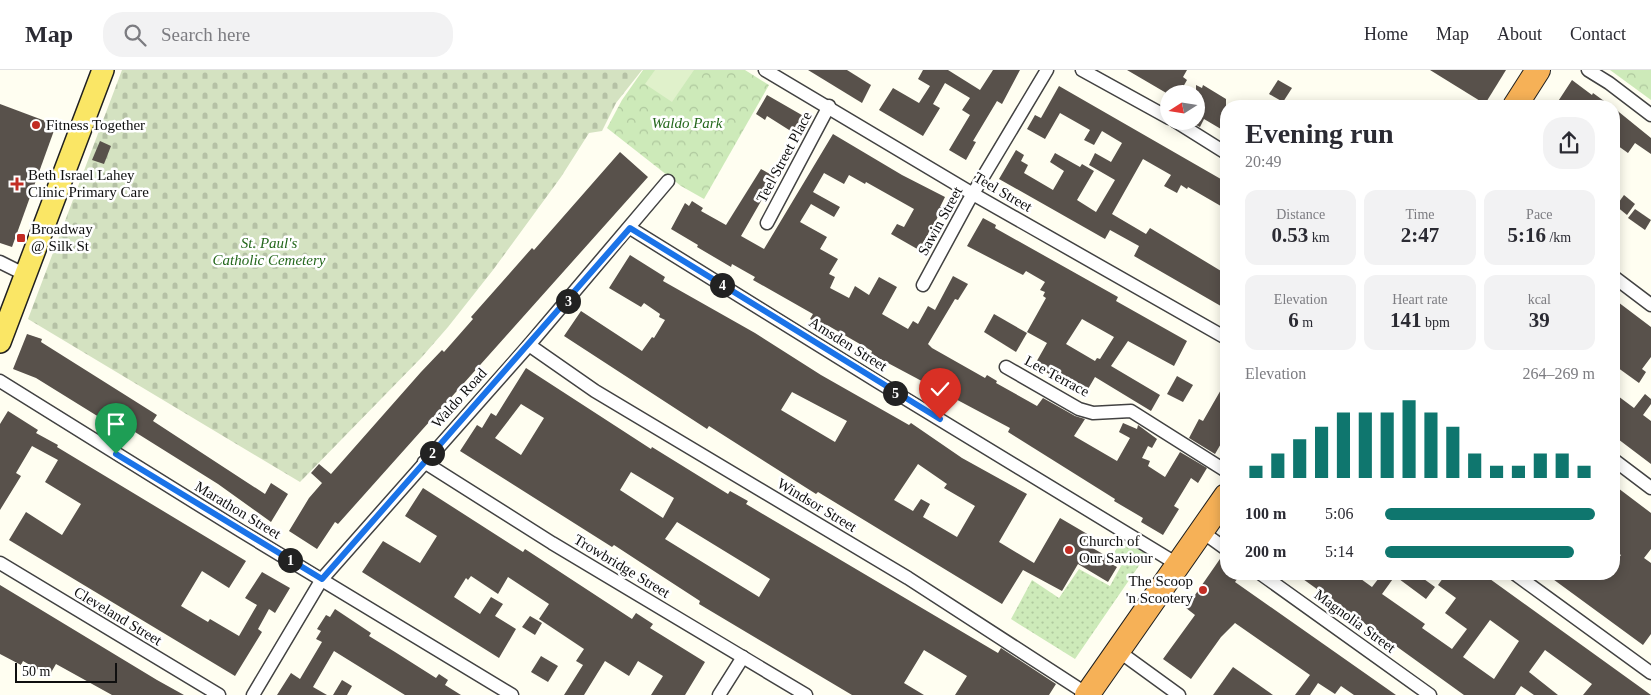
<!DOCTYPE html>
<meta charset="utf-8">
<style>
body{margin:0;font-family:"Times New Roman",serif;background:#f2f2f3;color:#2b2b33;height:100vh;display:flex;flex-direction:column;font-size:19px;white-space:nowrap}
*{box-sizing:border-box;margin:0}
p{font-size:16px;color:#7c7c81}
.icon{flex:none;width:28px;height:28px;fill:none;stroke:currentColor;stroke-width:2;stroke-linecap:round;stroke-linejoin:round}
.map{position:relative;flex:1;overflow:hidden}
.sheet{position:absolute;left:1220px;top:30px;width:400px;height:480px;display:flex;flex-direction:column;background:#fff;border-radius:20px;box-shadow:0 2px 12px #0003}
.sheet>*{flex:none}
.needle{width:32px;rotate:258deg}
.buttons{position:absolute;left:1160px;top:15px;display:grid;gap:10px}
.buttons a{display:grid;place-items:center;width:45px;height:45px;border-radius:50%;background:#fff;box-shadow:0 2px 12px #0003;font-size:25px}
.scale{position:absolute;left:15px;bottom:12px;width:102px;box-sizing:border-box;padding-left:5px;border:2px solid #0f0f0f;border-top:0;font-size:14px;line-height:18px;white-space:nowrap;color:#0f0f0f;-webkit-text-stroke:4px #fff;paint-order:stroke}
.pin{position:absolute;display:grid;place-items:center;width:42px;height:42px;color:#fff;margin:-51px -21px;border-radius:50% 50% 50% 0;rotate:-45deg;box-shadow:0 0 5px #0007}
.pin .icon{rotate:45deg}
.km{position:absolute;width:25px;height:25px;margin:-12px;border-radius:50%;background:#222;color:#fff;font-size:14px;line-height:25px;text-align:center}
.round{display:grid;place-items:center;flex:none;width:52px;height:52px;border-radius:20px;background:#f2f2f3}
.headline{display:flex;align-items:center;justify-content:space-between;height:85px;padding:0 25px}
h1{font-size:28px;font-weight:700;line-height:38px}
.metrics{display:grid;grid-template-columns:repeat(3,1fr);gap:8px;height:85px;padding:5px 25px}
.metrics div{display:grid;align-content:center;border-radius:12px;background:#f2f2f3;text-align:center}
.metrics b{font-size:21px;font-weight:700}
.metrics small{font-size:14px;font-weight:400}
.metrics p{font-size:14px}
.chart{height:140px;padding:10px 25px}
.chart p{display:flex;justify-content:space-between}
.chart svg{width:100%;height:90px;margin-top:5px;stroke:#0f766e;stroke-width:6}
ul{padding:0 25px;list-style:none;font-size:16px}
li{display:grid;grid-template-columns:80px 60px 1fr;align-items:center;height:38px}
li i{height:12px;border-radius:6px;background:#0f766e}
header{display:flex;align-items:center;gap:30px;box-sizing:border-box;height:70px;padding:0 25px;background:#fff;border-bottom:1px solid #e1e1e2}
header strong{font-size:24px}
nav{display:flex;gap:28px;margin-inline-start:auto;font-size:18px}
.search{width:350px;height:45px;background:#f2f2f3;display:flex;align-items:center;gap:12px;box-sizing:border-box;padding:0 18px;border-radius:20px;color:#7c7c81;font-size:19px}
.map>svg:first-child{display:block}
.grass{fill:url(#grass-dots)}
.cemetery{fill:url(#cemetery-stones)}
.park{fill:url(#park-crowns)}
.pitch{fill:#e0f1cb}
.building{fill:#58514b;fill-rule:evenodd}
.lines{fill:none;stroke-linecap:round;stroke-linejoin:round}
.street-casing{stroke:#424242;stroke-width:15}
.primary-casing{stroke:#202020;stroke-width:24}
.highway-casing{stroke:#202020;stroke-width:26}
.street{stroke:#fff;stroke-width:12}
.primary{stroke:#fae665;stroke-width:21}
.highway{stroke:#f6b157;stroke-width:24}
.route-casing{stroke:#fff;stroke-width:10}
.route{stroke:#1a73e8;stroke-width:6}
.poi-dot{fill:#c22d24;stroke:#fff;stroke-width:2}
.labels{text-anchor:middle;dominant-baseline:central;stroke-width:5;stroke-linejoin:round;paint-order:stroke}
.park-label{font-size:15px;font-style:italic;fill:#25681d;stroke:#fff}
.poi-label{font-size:15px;fill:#0f0f0f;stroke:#fff;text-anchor:start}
.street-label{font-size:15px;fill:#0f0f0f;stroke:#fff}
</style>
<header>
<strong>Map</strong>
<div class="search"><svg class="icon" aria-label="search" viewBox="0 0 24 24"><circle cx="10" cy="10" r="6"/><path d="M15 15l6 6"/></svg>Search here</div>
<nav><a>Home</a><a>Map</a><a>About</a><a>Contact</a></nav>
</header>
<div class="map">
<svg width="1651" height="625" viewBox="0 0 1651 625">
<defs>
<pattern id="grass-dots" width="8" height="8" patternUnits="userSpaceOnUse" patternTransform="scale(1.25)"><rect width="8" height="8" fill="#cdeab9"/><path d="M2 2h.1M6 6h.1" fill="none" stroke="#afc89e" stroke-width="1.8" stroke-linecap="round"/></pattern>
<pattern id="cemetery-stones" width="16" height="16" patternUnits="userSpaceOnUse" patternTransform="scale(1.25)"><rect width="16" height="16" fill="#d4e2c1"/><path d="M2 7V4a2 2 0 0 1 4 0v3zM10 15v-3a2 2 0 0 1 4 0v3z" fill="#b5c1a5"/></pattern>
<pattern id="park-crowns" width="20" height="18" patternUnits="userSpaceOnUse" patternTransform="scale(1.25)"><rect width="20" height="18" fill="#cdeab9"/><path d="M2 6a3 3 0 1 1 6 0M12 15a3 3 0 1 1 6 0" fill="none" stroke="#afc89e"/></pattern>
</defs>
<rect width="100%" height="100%" fill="#fffef1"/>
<polygon class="grass" points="1122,470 1147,484 1075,589 1011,549 1032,510 1059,528 1079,499 1110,516 1121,496 1110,489"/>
<polygon class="cemetery" points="122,0 642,0 616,33 602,61 589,63 561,107 493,200 448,257 421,288 300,412 28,249"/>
<g class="park">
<polygon points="643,0 745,0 769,15 704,129 681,116 607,58 622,30"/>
<polygon points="1610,0 1651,0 1651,30"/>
</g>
<polygon class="pitch" points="655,0 694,0 672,32 645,14"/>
<g class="building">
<polygon points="808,0 847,0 871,15 862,33"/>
<polygon points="923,0 948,0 980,20 993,0 1020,0 1002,34 997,31 973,71 976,72 966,90 949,80 970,45 962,40 970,28 945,13 933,34 940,38 923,66 879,40 893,18 919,33 930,16 918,9"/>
<polygon points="1127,0 1187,0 1183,7 1187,10 1179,24 1168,24"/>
<polygon points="1430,0 1506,0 1485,34"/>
<polygon points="1278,10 1292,18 1283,32 1269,24"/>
<polygon points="1572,10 1592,25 1593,23 1611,36 1555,36"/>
<polygon points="1196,15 1202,18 1203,15 1226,29 1226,62 1204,49 1200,57 1196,55"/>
<polygon points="1059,16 1226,112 1226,139 1188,117 1187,119 1181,115 1177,123 1164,116 1171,105 1143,89 1112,144 1146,164 1150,158 1226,204 1226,239 1134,186 1139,176 1110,160 1105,169 999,109 1016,80 1024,85 1021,91 1028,95 1024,103 1053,120 1064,101 1050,92 1055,83 1080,97 1082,94 1094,101 1077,130 1096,142 1115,110 1089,95 1095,83 1111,92 1122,73 1102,61 1094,75 1084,70 1090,60 1060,43 1045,69 1027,59 1035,45 1041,48"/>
<polygon points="767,25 807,48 797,65 767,46 765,50 756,44"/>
<polygon points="0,34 56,55 12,177 0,173"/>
<polygon points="1614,38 1651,68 1651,84 1635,73 1628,83 1614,73"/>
<polygon points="833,64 902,105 945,127 940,137 943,138 919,180 891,164 897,154 904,157 914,139 866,112 865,114 849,105 844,114 824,103 813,122 840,137 834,147 811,134 800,152 827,167 820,179 838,189 829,204 835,207 830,218 849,228 855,216 869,225 879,207 897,217 882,244 908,259 913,251 918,254 928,236 935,240 953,206 968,214 958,230 955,229 928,274 932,278 985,308 987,305 997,311 996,313 1037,336 1043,328 1075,346 1085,349 1074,366 1117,391 1130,368 1119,362 1123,353 1137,359 1138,355 1157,369 1152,378 1148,376 1142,388 1150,391 1148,396 1165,407 1180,382 1207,398 1198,413 1191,408 1174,436 1179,439 1163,465 1141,452 1143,448 1114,431 1115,429 1008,362 1010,358 871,284 872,281 827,255 826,258 810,249 813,244 753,210 755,207 732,194 731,197 697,177 698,175 671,159 685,133 689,136 692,131 703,138 701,141 726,155 761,99 775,107 741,166 764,179"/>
<polygon points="100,71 111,76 104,94 92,90"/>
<polygon points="620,82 648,107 338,454 335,452 317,479 289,461 309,428 322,413 311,403 319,394 331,404 421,302 442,280 444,282 473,249 471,247 532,178 534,180"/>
<polygon points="1624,125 1635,134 1627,145 1616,136"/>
<polygon points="1635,139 1651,150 1645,160 1628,148"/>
<path d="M 983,148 L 996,155 L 995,158 L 1118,227 L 1116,231 L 1187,271 L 1174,296 L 1128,271 L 1111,296 L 1160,325 L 1151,341 L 1095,307 L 1088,319 L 1075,311 L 1072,316 L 1034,296 L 1047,273 L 1027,262 L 1046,228 L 1043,226 L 1045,222 L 1040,220 L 1045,212 L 1026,201 L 1023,205 L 967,176 ZM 1082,249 L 1114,267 L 1100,289 L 1097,288 L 1095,291 L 1066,274 Z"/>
<path d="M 630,185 L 665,207 L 663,211 L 755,263 L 821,305 L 909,355 L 911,353 L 962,388 L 1027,424 L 999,472 L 1034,493 L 1060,448 L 1089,465 L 1084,473 L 1108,487 L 1106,491 L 1117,497 L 1108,512 L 1078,494 L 1062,521 L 1023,500 L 1002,534 L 818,422 L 816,424 L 709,356 L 707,359 L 564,266 L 581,241 L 642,281 L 652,267 L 654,268 L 665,250 L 659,247 L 660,244 L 644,233 L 641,237 L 609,218 ZM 792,322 L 847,351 L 835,372 L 781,340 ZM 918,394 L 947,414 L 944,418 L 975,436 L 957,467 L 923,447 L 930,434 L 921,429 L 913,441 L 894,430 Z"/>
<polygon points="1614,229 1651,257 1651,287 1642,299 1646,302 1639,313 1614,295"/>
<polygon points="994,244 1027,263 1016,282 984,262"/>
<polygon points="27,264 42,269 41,272 157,345 153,351 265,424 271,413 288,424 271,452 218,414 111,347 107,352 36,308 13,299"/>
<path d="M 526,298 L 651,379 L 652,377 L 728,424 L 730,421 L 748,431 L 746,434 L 998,583 L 1001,578 L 1056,614 L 1049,625 L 955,625 L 967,606 L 924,580 L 904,613 L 924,625 L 852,625 L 699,534 L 700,531 L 640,492 L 614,475 L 612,477 L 460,381 L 477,355 L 482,358 L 491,343 L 496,346 ZM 521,334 L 544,348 L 521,385 L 495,368 ZM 631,402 L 674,428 L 663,448 L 620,420 ZM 677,452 L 770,509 L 759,527 L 665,469 Z"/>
<polygon points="1177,306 1193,315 1183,332 1167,324"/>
<polygon points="1226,311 1226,352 1221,361 1226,365 1215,384 1189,368 1199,349 1203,351"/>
<polygon points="1614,323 1634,338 1645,324 1651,329 1651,334 1643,345 1651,351 1651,394 1614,366"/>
<polygon points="8,341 38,360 36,363 58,375 57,377 246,491 229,518 202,501 181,536 208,552 210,549 239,566 257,535 245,528 262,502 290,518 275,543 269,539 258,559 262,562 235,606 9,470 26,442 62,465 81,434 45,412 58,390 32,376 16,403 21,406 0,440 0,354"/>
<polygon points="1614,415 1651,443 1651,479 1644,488 1651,493 1651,564 1643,575 1546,504 1614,504 1614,495 1621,485 1614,480 1614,468 1618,462 1614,459"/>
<polygon points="423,418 523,482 525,479 632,549 636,543 653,554 650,558 705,592 685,625 651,625 663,606 638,591 629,606 605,591 584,625 564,625 583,595 576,591 584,579 539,549 549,534 508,507 498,524 471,506 468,510 466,508 454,527 480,544 491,527 503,534 495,546 516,559 499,588 362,502 383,471 420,493 437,466 405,446"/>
<polygon points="1222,486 1226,487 1226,504 1241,504 1235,512 1396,625 1354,625 1341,616 1335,624 1318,613 1310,625 1295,625 1310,605 1235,553 1221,567 1191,609 1163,589 1195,545 1186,538"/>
<path d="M 1296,504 L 1354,504 L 1372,517 L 1382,504 L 1417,504 L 1435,517 L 1426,529 L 1395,506 L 1382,524 L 1425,554 L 1422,558 L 1452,579 L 1467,559 L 1445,543 L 1456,528 L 1438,515 L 1446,504 L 1483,504 L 1651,625 L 1583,625 L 1592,614 L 1545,580 L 1529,602 L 1558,625 L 1534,625 L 1521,616 L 1515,625 L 1464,625 ZM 1490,550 L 1519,571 L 1494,609 L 1463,587 Z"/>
<polygon points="0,515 157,610 184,625 112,625 56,594 49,606 23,591 21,595 0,584"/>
<polygon points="335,539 371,563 369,566 395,582 436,608 439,604 448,610 445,615 461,625 405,625 334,581 313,617 327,625 277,625 291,603 300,609 322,572 316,569 321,561 317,559 326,545 330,547"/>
<polygon points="530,546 542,553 535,565 522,557"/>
<polygon points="541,586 558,596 548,612 531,602"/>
<polygon points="1233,597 1256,613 1273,625 1213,625"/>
<polygon points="342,610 352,616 347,625 333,625"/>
</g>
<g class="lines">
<g class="street-casing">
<g id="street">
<polyline points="765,0 973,124 1226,268"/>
<polyline points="1082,0 1169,48"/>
<polyline points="1588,0 1609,13 1651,45"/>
<polyline points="1175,51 1226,83"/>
<polyline points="767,153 829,36"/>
<polyline points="630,158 878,312 1177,494"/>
<polyline points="0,192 26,205"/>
<polyline points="1614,207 1651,235"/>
<polyline points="923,215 968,132 1047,0"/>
<polyline points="529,275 595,321 908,508 1087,624"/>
<polyline points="1006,297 1079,339 1093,343 1131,341 1226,401"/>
<polyline points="0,311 241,461 512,625"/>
<polyline points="1614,390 1651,418"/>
<polyline points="424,392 552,473 806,625"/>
<polyline points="1201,461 1226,479"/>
<polyline points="0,493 219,625"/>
<polyline points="1261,504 1430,625"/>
<polyline points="1515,504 1651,603"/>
<polyline points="1117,580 1179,625"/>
<polyline points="253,625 322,509 529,275 668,111"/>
<polyline points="719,625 743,587"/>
</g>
</g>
<g class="primary-casing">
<polyline id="primary" points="0,272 103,0"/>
</g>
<g class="highway-casing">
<g id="highway">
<polyline points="1515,36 1538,0"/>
<polyline points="1087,625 1226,426"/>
</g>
</g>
<use href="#street" class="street"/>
<use href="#primary" class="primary"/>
<use href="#highway" class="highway"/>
</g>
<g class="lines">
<g class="route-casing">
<polyline id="route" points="116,384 322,509 630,158 940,349"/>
</g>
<use href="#route" class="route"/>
</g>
<g class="poi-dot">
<circle cx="36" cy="55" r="5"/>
<path d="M14.5 106.5h5v5h5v5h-5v5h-5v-5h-5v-5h5z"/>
<rect x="16" y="163" width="10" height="10" rx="2.5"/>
<circle cx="1069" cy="480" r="5"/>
<circle cx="1203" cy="520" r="5"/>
</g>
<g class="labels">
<g class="park-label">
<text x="687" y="53">Waldo Park</text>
<text x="269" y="173">St. Paul's<tspan x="269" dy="17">Catholic Cemetery</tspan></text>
</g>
<g class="poi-label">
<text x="46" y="55">Fitness Together</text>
<text x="28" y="105">Beth Israel Lahey<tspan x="28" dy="17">Clinic Primary Care</tspan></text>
<text x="31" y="159">Broadway<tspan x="31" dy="17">@ Silk St</tspan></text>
<text x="1079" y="471">Church of<tspan x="1079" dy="17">Our Saviour</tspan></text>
<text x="1193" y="511" text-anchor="end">The Scoop<tspan x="1193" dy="17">'n Scootery</tspan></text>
</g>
<g class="street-label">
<text transform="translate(784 87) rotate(-62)">Teel Street Place</text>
<text transform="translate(1003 122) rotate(30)">Teel Street</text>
<text transform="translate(940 151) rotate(-61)">Sawin Street</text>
<text transform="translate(848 274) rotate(32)">Amsden Street</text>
<text transform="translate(1057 306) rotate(28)">Lee Terrace</text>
<text transform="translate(459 328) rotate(-48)">Waldo Road</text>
<text transform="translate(817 435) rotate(31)">Windsor Street</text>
<text transform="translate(238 440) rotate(31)">Marathon Street</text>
<text transform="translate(622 496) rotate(31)">Trowbridge Street</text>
<text transform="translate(118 546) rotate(31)">Cleveland Street</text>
<text transform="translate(1355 551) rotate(36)">Magnolia Street</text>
</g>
</g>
</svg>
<div class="buttons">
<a><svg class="needle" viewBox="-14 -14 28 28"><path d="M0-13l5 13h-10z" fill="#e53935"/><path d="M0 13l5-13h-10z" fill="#7c7c81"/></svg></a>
</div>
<div class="scale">50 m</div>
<div class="pin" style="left:116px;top:384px;background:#1e9e55"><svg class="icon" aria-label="arrive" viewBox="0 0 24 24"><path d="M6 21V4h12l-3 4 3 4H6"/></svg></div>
<div class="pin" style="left:940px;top:349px;background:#d93025"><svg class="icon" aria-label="check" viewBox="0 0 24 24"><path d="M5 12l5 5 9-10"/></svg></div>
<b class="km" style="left:290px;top:490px">1</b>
<b class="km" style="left:432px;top:383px">2</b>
<b class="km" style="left:568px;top:231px">3</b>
<b class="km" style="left:722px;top:215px">4</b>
<b class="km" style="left:895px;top:323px">5</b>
<section class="sheet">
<div class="headline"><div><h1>Evening run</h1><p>20:49</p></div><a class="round"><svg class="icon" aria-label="share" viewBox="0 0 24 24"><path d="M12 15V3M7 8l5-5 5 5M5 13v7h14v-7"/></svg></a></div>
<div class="metrics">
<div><p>Distance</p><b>0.53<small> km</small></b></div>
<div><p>Time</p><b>2:47</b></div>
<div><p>Pace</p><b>5:16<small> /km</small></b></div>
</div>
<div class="metrics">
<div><p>Elevation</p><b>6<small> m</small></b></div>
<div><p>Heart rate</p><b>141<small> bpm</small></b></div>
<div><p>kcal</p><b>39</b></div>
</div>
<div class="chart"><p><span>Elevation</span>264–269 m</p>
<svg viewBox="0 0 160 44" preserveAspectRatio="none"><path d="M5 44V38M15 44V32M25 44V25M35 44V19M45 44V12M55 44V12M65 44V12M75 44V6M85 44V12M95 44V19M105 44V32M115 44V38M125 44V38M135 44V32M145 44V32M155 44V38"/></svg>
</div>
<ul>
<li><b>100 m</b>5:06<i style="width:100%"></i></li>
<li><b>200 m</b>5:14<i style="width:90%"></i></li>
</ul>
</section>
</div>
